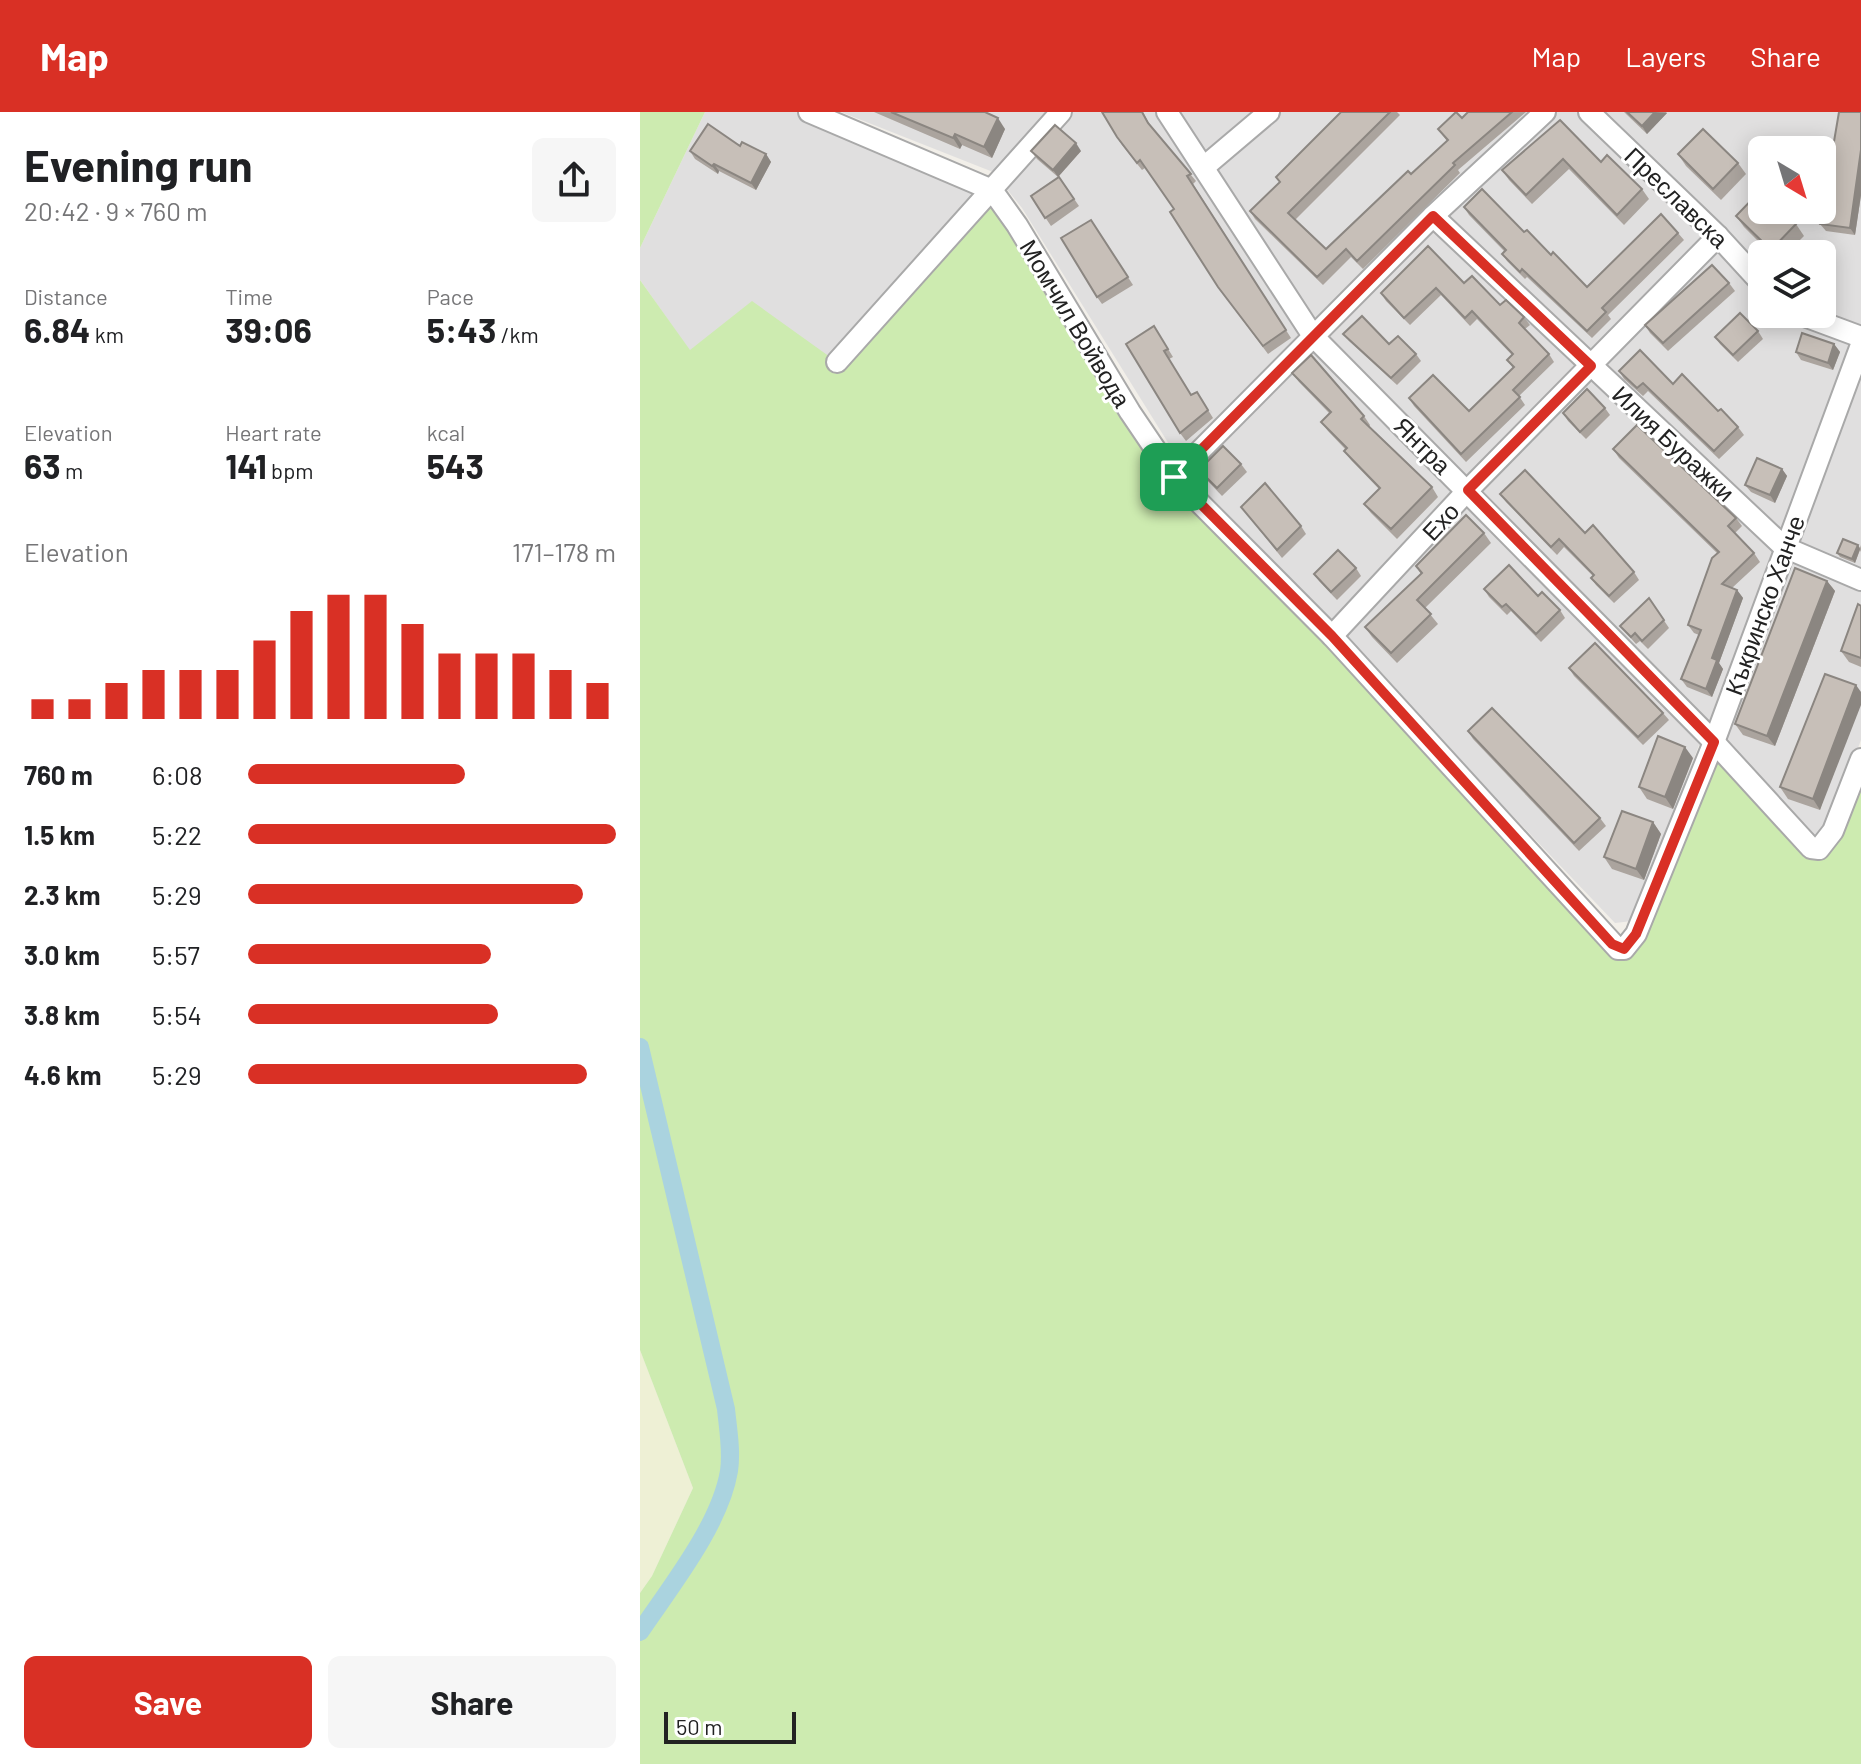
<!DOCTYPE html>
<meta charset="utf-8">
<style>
body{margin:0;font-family:Barlow,sans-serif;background:#f6f6f6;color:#202124;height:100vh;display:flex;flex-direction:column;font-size:30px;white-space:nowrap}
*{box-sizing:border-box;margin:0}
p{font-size:26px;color:#757577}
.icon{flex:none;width:44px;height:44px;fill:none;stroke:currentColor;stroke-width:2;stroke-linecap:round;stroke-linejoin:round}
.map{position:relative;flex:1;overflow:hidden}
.drawer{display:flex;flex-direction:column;background:#fff;width:640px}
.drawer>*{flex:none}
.needle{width:52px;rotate:142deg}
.fabs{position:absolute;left:1108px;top:24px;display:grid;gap:16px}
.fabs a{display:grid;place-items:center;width:88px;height:88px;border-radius:12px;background:#fff;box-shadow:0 4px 20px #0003;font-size:40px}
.scale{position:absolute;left:24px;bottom:20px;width:132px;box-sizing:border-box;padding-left:8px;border:4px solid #222;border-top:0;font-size:22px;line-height:28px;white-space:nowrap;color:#222;-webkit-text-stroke:6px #fff;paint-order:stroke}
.pin{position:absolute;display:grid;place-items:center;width:68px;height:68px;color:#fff;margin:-34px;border-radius:16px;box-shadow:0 4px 12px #0006}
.round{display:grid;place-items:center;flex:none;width:84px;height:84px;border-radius:12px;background:#f6f6f6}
.summary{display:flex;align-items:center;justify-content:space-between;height:136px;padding:0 24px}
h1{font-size:44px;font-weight:700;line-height:60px}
.stats{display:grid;grid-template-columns:repeat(3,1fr);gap:12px;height:136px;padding:8px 24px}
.stats div{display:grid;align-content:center}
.stats b{font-size:34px;font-weight:700}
.stats small{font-size:22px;font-weight:400}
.stats p{font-size:22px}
.chart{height:224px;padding:16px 24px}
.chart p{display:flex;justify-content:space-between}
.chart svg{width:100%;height:144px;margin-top:8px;stroke:#d93025;stroke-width:6}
.button{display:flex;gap:16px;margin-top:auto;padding:16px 24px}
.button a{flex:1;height:92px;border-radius:12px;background:#d93025;color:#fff;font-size:32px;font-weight:700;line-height:92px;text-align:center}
.button a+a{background:#f6f6f6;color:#202124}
ul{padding:0 24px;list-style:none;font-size:26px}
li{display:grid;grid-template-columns:128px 96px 1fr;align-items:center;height:60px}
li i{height:20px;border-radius:10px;background:#d93025}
header{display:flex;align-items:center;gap:48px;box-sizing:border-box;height:112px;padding:0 40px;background:#d93025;color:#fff}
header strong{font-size:38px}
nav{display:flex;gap:44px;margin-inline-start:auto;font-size:28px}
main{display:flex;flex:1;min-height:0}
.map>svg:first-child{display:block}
.residential{fill:#e0dfdf;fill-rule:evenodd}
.farmland{fill:#eef0d5}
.grass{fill:#cdebb0}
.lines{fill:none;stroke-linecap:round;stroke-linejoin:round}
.canal{stroke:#aad3df;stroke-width:18}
.minor-casing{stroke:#a9a9a9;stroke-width:24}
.minor{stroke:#fff;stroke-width:20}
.wall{fill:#aba49e}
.shaded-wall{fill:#8b8681}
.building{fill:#c7bfb8;stroke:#8b8681;stroke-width:2}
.route-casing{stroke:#fff;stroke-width:16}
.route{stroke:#d93025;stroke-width:10}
.labels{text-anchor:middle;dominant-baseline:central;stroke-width:6;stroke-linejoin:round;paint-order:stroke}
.street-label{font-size:24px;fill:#222;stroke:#fff}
</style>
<header>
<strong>Map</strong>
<nav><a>Map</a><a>Layers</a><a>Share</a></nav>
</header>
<main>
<section class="drawer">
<div class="summary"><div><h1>Evening run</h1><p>20:42 · 9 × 760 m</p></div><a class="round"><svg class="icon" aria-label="share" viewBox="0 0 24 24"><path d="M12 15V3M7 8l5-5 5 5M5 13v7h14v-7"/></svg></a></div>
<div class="stats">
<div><p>Distance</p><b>6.84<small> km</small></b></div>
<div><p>Time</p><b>39:06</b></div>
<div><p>Pace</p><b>5:43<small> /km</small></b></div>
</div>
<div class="stats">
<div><p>Elevation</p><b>63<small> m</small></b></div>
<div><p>Heart rate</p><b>141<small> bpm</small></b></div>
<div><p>kcal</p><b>543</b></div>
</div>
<div class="chart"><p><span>Elevation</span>171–178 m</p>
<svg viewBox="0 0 160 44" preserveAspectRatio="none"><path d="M5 44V38M15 44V38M25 44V33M35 44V29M45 44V29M55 44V29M65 44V20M75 44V11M85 44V6M95 44V6M105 44V15M115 44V24M125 44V24M135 44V24M145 44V29M155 44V33"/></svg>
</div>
<ul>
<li><b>760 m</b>6:08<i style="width:59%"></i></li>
<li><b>1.5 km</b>5:22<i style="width:100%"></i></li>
<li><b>2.3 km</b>5:29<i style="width:91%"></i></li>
<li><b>3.0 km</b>5:57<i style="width:66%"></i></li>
<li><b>3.8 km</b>5:54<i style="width:68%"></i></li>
<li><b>4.6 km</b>5:29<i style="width:92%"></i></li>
</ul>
<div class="button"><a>Save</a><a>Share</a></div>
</section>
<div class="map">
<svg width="1221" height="1652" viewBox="0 0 1221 1652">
<rect width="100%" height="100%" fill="#f2efe9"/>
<g class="residential">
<polygon points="65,0 169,0 352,78 197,250 50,239 0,168 0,136"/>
<path d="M 201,0 L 1221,0 L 1221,628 L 1186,720 L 1169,728 L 1059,633 L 992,809 L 975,811 L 550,366 L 382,96 L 353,60 ZM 1122,38 L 1182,38 L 1182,98 L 1122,98 ZM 1122,142 L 1182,142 L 1182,202 L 1122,202 Z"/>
</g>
<polygon class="farmland" points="0,1238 53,1376 12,1464 0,1481"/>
<g class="grass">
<polygon points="0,0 65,0 0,136"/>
<polygon points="352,78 512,335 978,837 1074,630 1178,737 1221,647 1221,1652 0,1652 0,1481 12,1464 53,1376 0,1238 0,168 50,238 112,189 197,250"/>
</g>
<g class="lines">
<path class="canal" d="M 0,935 L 86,1297 C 88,1317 92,1339 89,1359 C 80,1413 31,1474 0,1520"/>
<g class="minor-casing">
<g id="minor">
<polyline points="169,0 352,78 377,113 490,300 534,365 692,524 978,837 984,837 996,822 1074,630 1221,233"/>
<polyline points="527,0 673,224 1074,630 1171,736 1179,737 1193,719 1221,647"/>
<polyline points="949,0 1078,124 1122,172"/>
<polyline points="564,55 629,0"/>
<polyline points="793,104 1144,435 1221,468"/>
<polyline points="1159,202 1221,225"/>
<polyline points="197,250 421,0"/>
<polyline points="534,365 793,104 905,0"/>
<polyline points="692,524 828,378 1078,124"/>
</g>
</g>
<use href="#minor" class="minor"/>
</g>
<g class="wall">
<polygon points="234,0 329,0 365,17 352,46 322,33 320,37"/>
<polygon points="462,0 503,0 511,15 556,69 553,72 651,226 628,242 578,175 534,97 505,56 502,58 482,33"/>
<polygon points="701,0 757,0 760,3 655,108 686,137 771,62 807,29 798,17 822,6 828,0 886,0 818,58 820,61 723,157 711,145 683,173 615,107 610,99 640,70 636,65"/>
<polygon points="984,0 1026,0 1027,1 1007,22"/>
<polygon points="1221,0 1221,83 1215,123 1186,119 1180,112"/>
<polygon points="920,8 961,50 1002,77 1009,87 984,113 929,57 892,92 869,68 862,58"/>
<polygon points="100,34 126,42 131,50 116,78 79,59 78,62 55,47 50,39"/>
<polygon points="391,39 441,39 418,65 397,47"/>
<polygon points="1038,42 1098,51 1106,62 1081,88 1046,54"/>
<polygon points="419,65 439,94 411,114 391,84"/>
<polygon points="824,95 884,120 947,175 1038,121 1044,128 968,203 971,207 952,226 887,165 885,167 867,149 862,142 864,139 829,103"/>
<polygon points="1096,104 1156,112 1164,124 1146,142 1131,142 1104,115"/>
<polygon points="451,108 493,173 462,192 457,185"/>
<polygon points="824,171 860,193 884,205 890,213 885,217 909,242 914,250 879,284 885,293 826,350 774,294 769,286 829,299 873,256 867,248 872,243 837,207 830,214 801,183 770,213 746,189 741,181"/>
<polygon points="1089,171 1095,179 1028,239 1010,221 1005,213"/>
<polygon points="514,214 533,245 529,247 551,283 557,280 573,306 546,329 540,321"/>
<polygon points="1118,219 1123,227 1098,250 1080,232 1075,225"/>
<polygon points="703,222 749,232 776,242 781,249 757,273 709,229"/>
<polygon points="1194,232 1200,240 1193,258 1161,248 1156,240"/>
<polygon points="979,259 1033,272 1078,299 1098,315 1104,323 1079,347 1008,279 1003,284 984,267"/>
<polygon points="652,261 724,304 730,313 729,315 792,375 798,385 757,427 731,401 724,392 739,377 711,348 704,339 706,338 688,319 681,310 690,302 659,270"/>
<polygon points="965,296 970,303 946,327 928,309 923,301"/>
<polygon points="973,337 1096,406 1102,414 1095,421 1114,441 1120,450 1092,476 1097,478 1103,486 1079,551 1083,557 1072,585 1047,575 1041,567 1059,523 1054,521 1048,513 1077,441 979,346"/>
<polygon points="601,352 607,360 582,384 564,365 559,358"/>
<polygon points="1142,357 1147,364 1135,391 1111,380 1105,373"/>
<polygon points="860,382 945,421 994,460 999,468 974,491 956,473 951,466 953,464 924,435 917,443 866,390"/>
<polygon points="601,395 661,414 666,422 642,446"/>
<polygon points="844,421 851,431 785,496 798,512 757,551 732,525 725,515 781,462 776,454"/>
<polygon points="1218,433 1220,436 1221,433 1221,440 1220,438 1215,451 1200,445 1197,441"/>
<polygon points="716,456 721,464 697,488 679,469 674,462"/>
<polygon points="1187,469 1195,479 1135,634 1103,623 1095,612"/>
<polygon points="844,477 898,484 920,498 925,506 901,530 871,499 867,503 849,485"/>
<polygon points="1009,486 1029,516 1008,537 1000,529 996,532 980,514"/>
<polygon points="1221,494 1221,555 1209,550 1201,539"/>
<polygon points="929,556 1023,601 1029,608 1003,633 934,564"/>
<polygon points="1216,573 1180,698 1148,687 1140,675"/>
<polygon points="828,619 960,706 966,714 939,739 833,627"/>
<polygon points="1053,646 1033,697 1007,687 999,675"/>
<polygon points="1013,710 1021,722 1004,768 972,757 964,745"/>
</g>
<g class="shaded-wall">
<polygon points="1015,0 1027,1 1007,22 1002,14"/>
<polygon points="358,6 365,17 352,46 344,35"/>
<polygon points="315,22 322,33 320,37 313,26"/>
<polygon points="436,31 441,39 418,65 413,58"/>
<polygon points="1221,38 1221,83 1215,123 1210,116"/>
<polygon points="126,42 131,50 116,78 111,71"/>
<polygon points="74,52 79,59 78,62 72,54"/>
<polygon points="1194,232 1200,240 1193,258 1188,251"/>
<polygon points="1142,357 1147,364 1135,391 1130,383"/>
<polygon points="1218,433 1220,437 1215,451 1212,447"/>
<polygon points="1187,469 1195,479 1135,634 1127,624"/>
<polygon points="1097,478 1103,486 1079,551 1083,557 1072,585 1066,577 1072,546"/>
<polygon points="1216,573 1221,580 1221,593 1180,698 1173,687"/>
<polygon points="1045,635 1053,646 1033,697 1025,685"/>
<polygon points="1013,710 1021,722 1004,768 996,757"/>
</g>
<g class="building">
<polygon points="251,0 345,0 358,6 344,35 315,22 313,26"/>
<polygon points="462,0 502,0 508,11 551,62 547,64 646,218 623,234 578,175 530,100 534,97 500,48 497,51 477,25"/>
<polygon points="701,0 750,0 648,101 686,137 768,59 771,62 808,28 798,17 816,0 822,6 828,0 872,0 813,51 815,53 717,149 706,137 677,165 610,99 640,70 636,65"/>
<polygon points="987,0 1015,0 1002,14"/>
<polygon points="1199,0 1221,0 1221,38 1210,116 1180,112"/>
<polygon points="920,8 961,50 967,43 1002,77 977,103 923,47 886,83 862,58"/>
<polygon points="68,12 100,34 102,30 126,42 111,71 74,52 72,54 50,39"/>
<polygon points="415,13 436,31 413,58 391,39"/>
<polygon points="1063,17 1098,51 1073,77 1038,42"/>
<polygon points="419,65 434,87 405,106 391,84"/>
<polygon points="842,77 884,120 887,118 911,143 913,140 947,175 1021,102 1038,121 962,196 966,200 947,219 882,157 880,160 862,142 866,138 824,95"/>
<polygon points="1121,78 1122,98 1142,98 1156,112 1131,138 1096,104"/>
<polygon points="451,108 488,165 457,185 421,126"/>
<polygon points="788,134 824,171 832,164 860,193 866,188 884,205 879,211 909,242 873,278 880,285 821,342 769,286 793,263 829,299 874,255 867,248 873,242 832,199 825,206 796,176 764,206 741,181"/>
<polygon points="1072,153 1089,171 1023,231 1005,213"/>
<polygon points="1100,201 1118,219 1093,243 1075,225"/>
<polygon points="722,204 749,232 758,224 776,242 751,266 703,222"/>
<polygon points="514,214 528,237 524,239 551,283 557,280 568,298 540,321 486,232"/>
<polygon points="1162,221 1194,232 1188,251 1156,240"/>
<polygon points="1000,238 1033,272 1042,262 1078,299 1081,297 1098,315 1074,339 1003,271 997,276 979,259"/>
<polygon points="671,243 724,304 721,307 792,375 751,417 724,392 740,376 704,339 707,336 681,310 691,300 652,261"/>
<polygon points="947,277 965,296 940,320 923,301"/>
<polygon points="997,313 1096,406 1088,414 1114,441 1082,472 1097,478 1072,546 1077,548 1066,577 1041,567 1061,518 1048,513 1072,446 1079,440 973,337"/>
<polygon points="583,334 601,352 577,376 559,358"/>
<polygon points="1117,346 1142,357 1130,383 1105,373"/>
<polygon points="885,358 945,421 953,413 994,460 969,484 951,466 954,463 919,427 911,435 860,382"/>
<polygon points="625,371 661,414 637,438 601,395"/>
<polygon points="826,403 844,421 777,488 791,502 751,541 725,515 782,461 776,454"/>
<polygon points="1203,427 1218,433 1212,447 1197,441"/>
<polygon points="698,438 716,456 691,480 674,462"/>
<polygon points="869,453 898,484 902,480 920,498 896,522 866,492 862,495 844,477"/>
<polygon points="1155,456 1187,469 1127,624 1095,612"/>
<polygon points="1009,486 1024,508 1002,529 995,521 991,525 980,514"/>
<polygon points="1218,492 1221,494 1221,546 1201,539"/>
<polygon points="955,531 1023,601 998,625 929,556"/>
<polygon points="1185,562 1216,573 1173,687 1140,675"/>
<polygon points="852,596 960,706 934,731 828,619"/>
<polygon points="1018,624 1045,635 1025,685 999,675"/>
<polygon points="982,699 1013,710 996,757 964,745"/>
</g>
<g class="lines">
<g class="route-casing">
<polygon id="route" points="793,104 951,254 828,378 1074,630 996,822 984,837 972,832 692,524 534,365"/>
</g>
<use href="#route" class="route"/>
</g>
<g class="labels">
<g class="street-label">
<text transform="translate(1037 85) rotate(44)">Преславска</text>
<text transform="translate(436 211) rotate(59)">Момчил Войвода</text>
<text transform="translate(1034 331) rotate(43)">Илия Буражки</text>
<text transform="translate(783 333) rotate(45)">Янтра</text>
<text transform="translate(800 409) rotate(-47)">Ехо</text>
<text transform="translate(1124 493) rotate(-70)">Къкринско Ханче</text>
</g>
</g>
</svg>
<div class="fabs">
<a><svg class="needle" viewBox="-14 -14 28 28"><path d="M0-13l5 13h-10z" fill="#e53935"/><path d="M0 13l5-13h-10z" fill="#757577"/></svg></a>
<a><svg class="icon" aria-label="layers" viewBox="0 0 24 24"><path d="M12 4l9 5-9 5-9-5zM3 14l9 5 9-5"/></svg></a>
</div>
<div class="scale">50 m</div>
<div class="pin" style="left:534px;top:365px;background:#1e9e55"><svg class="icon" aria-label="arrive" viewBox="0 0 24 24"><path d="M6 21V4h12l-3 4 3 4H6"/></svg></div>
</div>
</main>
